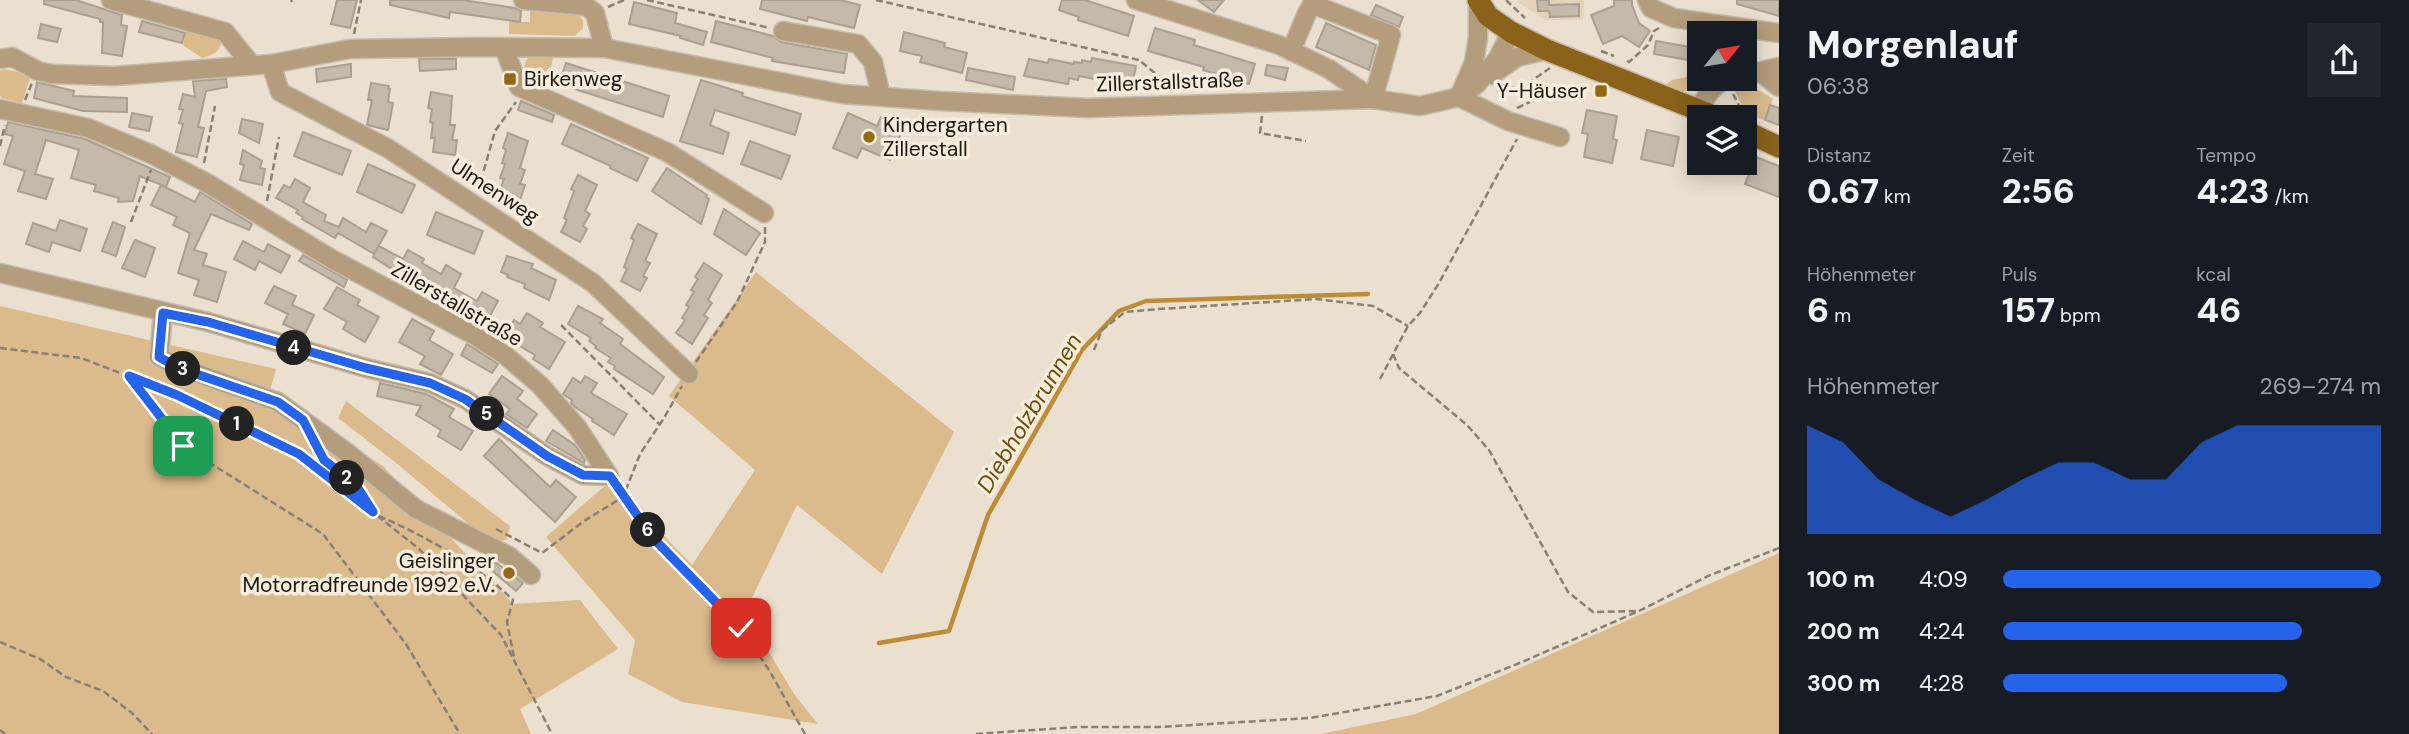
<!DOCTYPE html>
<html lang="de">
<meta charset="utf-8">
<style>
body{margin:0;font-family:"DM Sans",sans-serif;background:#20242c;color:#f1f3f6;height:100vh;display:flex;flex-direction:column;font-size:26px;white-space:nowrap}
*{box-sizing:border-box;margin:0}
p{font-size:23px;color:#9ea1a6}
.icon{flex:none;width:38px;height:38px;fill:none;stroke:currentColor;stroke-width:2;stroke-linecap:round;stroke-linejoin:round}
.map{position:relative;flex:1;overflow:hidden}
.drawer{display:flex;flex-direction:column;background:#171b24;width:630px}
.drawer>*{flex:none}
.needle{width:46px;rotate:60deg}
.controls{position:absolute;left:1687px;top:21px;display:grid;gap:14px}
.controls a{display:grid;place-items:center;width:70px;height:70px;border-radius:0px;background:#171b24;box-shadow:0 4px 18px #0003;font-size:35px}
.pin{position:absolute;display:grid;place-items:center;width:60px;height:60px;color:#fff;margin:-30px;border-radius:14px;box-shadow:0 4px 10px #0006}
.km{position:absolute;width:35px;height:35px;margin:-18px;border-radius:50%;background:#222;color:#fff;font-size:19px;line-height:35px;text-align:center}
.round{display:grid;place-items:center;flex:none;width:74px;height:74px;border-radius:0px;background:#20242c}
.overview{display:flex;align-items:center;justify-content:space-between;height:119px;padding:0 28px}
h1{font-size:38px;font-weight:800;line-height:52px}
.metrics{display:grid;grid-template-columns:repeat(3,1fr);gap:10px;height:119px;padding:7px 28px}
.metrics div{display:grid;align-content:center}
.metrics b{font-size:35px;font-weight:800}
.metrics small{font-size:19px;font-weight:400}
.metrics p{font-size:19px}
.chart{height:196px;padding:14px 28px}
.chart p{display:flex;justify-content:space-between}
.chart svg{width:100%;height:126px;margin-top:7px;fill:#2563eb;opacity:.7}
ul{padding:0 28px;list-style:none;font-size:23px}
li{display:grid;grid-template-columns:112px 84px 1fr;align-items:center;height:52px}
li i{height:18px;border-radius:9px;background:#2563eb}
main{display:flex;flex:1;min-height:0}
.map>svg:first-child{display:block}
.built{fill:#e3d3bc}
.green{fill:#dbbb8c}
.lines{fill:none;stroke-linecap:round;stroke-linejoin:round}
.stream{stroke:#be8b36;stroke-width:4.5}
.building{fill:#c5baaa;stroke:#aa9f90;stroke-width:2}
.minor-casing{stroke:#c6bcad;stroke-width:21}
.major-casing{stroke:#c6bcad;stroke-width:24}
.path{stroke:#888074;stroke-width:2.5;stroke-dasharray:7 3.5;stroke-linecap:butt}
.minor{stroke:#b39d7c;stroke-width:18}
.major{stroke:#8a6219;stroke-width:21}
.route-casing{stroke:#fff;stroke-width:14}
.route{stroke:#2563eb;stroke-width:9}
.poi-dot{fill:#946815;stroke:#f8eddc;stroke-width:2.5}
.labels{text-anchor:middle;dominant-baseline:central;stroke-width:7;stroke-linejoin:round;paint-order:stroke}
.poi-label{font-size:21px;fill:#1c1812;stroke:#f8eddc;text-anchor:start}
.street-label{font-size:21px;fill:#1c1812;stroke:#f8eddc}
.water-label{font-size:23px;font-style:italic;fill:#6f4d0b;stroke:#f8eddc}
</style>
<main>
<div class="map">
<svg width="1779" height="734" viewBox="0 0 1779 734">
<rect width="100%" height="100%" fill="#ebe0cf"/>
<polygon class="built" points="1519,0 1584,0 1583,20 1545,20 1519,3"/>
<g class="green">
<polygon points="530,5 577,12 583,21 583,28 575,36 509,34 509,22 530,22"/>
<path d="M 186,30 L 221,39 C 222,51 213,55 202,58 L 183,45 Z"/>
<polygon points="530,54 554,54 547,84 530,79 524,71 525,63"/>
<polygon points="3,69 18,72 30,78 22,103 2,98 0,96 0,71"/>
<path d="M 1687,77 L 1698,77 L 1706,80 C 1689,96 1686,92 1665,85 L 1672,80 Z"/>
<polygon points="1741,84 1749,84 1773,99 1765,120 1746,114 1735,91"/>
<polygon points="756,272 954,432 882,574 797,505 745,612 794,694 818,724 682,702 628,674 635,640 546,537 608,483 639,510 692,565 755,470 669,396"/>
<polygon points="0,306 276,369 270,391 383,466 513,604 580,600 618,649 520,709 531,734 0,734"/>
<polygon points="346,401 510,526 506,540 490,542 395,462 338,418"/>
<polygon points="1779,553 1779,734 1310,734 1321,734 1416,714"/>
</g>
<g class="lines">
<polyline class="stream" points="879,643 949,631 988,515 1082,350 1119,311 1146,301 1368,294"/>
</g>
<g class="building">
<polygon points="44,0 76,0 122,15 121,25 127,26 122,56 102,53 103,22 100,22 100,19 44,4"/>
<polygon points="337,0 357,0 350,28 331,24"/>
<polygon points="390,0 463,0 515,8 521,11 520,22 450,12 449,18 390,5"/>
<polygon points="762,0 840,0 860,5 854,28 808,17 807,21 760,9"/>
<polygon points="1062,0 1085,0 1134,16 1128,36 1078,20 1079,17 1059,10"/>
<polygon points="1198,0 1224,0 1214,12"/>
<polygon points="1537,0 1549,0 1549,5 1579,4 1579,16 1550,17 1549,11 1538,11"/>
<polygon points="1614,0 1632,0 1632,5 1639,23 1650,31 1639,47 1622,36 1603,44 1591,15 1614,6"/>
<polygon points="1737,0 1779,0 1779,16 1737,4"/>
<polygon points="634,2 677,13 675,23 707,32 703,45 680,38 681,36 629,24"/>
<polygon points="1376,5 1403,17 1399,27 1371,15"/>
<polygon points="142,21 185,33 182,43 139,32"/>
<polygon points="716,21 773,36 781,42 847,54 844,73 772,61 773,58 711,42"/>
<polygon points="1326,23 1376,45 1369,70 1316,47"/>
<polygon points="41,24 61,29 57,42 38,38"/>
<polygon points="1155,28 1195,40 1194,45 1255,64 1249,84 1203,70 1204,67 1148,51"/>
<polygon points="904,32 945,43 944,47 967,53 962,73 920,62 922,56 900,51"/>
<polygon points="1656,41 1696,48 1694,61 1654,54"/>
<polygon points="1092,58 1136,66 1132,86 1079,76 1078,80 1069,78 1068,84 1024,76 1029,59 1048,63 1049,59 1074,64 1074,62 1082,63 1082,60 1091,62"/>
<polygon points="419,59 456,59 456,69 420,71"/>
<polygon points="566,63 669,96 663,117 559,84"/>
<polygon points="351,64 351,77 317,82 316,69"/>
<polygon points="1267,65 1288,68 1285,80 1265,75"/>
<polygon points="968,68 1015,77 1013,90 966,80"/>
<polygon points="226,79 227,87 206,91 198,127 204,128 197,157 176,152 183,124 179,123 183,110 179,109 183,94 195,97 193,81"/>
<polygon points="701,80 743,93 742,96 801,114 795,135 715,110 710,125 729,133 723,154 680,141"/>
<polygon points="37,82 74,91 73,96 127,98 127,112 83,111 34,98"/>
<polygon points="371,83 389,86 388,89 390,89 388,102 393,103 388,130 367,125 372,100 368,100"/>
<polygon points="431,92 452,96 450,125 455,125 452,140 457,140 455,155 433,152 435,138 431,138 433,123 430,122 432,109 428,108"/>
<polygon points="521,101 554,115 552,122 518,110"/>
<polygon points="1770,105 1779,108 1779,125 1765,120"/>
<polygon points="1587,110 1617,116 1613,139 1617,140 1612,163 1584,157 1588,134 1582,133"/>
<polygon points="132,113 152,117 149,131 129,127"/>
<polygon points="848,113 877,126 881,117 904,127 890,160 862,148 857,158 833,148"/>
<polygon points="242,119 263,124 259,143 239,133"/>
<polygon points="8,122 85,139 170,177 166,187 140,176 133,201 118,202 119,198 94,191 96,185 71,178 79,150 46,140 35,174 53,179 46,199 18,191 25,171 4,164 13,136 5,134"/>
<polygon points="571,124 648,158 637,181 610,168 611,166 562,144"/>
<polygon points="1647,130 1679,137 1673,166 1641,159"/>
<polygon points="303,132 351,151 342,175 294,156"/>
<polygon points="508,133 528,141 520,168 525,170 520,184 525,185 520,200 499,192 504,179 500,178 505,164 502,163 506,150 503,148"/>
<polygon points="750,141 790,156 781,179 741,164"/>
<polygon points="243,150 262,161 260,168 265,169 262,185 240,180 244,165 240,164"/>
<polygon points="1756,157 1779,166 1779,197 1745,184"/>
<polygon points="368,164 415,185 402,213 357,192"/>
<polygon points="667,168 707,195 706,197 709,199 701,224 652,191"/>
<polygon points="578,175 597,185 585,211 590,214 583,226 587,229 580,242 561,232 567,220 564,218 574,191 571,189"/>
<polygon points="295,179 310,188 303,202 326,215 324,221 339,227 343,218 366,232 371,223 387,231 374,254 379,246 403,259 408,250 424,259 422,263 441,274 446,265 461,274 454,288 477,301 482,292 498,301 486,323 464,311 465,308 448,298 449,296 414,276 411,281 373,257 374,254 338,233 335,238 302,219 303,217 296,213 298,210 276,198 284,185 290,188"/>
<polygon points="161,185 195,202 200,192 252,224 249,230 211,214 194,250 207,254 203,265 226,272 217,302 194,295 199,280 178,273 190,233 173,225 177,217 151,205"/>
<polygon points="724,209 760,233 746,255 714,234"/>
<polygon points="436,212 483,231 474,254 427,235"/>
<polygon points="60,220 87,229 80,251 52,242 49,252 26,244 33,223 56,231"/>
<polygon points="113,222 125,227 116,256 102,251"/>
<polygon points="638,224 657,234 645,261 650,263 643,276 647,278 640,291 621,281 627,269 624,267 634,240 631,238"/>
<polygon points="135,240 155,248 145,277 122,268"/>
<polygon points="243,241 264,252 268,244 290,256 281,273 259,261 255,270 234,259"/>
<polygon points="303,255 347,280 344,287 299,261"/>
<polygon points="507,256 533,264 531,268 556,280 549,300 524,288 525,284 507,277 508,275 501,272"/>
<polygon points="704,263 722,275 708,300 712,303 704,315 708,318 692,344 676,333 685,320 682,318 689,307 686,305 694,292 691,290 698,279 695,277"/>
<polygon points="274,286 296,296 292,305 314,315 305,334 283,324 288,314 265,303"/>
<polygon points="337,287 360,300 357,305 379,317 365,342 343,329 347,322 324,309"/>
<polygon points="578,306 603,319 600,323 623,339 620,344 664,377 653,394 614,369 615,366 608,362 611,358 595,348 596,346 589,341 591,338 568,324"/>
<polygon points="527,313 543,323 540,327 565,342 549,369 533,359 535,355 511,341 512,339 506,334 514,320 520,324"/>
<polygon points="412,319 434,331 429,340 453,354 441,375 420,364 425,356 399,342"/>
<polygon points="467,344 498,364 492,373 461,355"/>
<polygon points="502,376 523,391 517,399 537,414 527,428 506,414 510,409 489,394"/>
<polygon points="585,376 597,383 591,393 627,414 614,435 592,421 593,419 575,407 571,403 572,400 563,394 573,378 581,383"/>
<polygon points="380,383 426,394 454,409 449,417 473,431 461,450 438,436 441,430 416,415 421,406 377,396"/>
<polygon points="553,430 575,445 585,460 584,463 546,441"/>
<polygon points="499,439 550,487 556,480 576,497 555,522 484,456"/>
<polygon points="495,562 523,583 516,591 490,569"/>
</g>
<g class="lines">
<g class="minor-casing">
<g id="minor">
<polyline points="111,0 225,32 251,64"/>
<polyline points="523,0 586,6 595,13 604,48"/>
<polyline points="1136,0 1279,45 1329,69 1373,99"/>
<polyline points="1647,0 1651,8 1674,18 1779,33"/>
<polyline points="1312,4 1391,35 1373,99"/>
<polyline points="783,31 858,44 873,62 881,96"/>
<polyline points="504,48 519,87 667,152 764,213"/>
<polyline points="1291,51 1307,13 1315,0"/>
<polyline points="0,59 12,57 38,71 52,74 114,76 271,64 350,49 477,47 604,48 842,94 940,101 1088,108 1373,99 1420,106 1459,97 1477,84 1498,58 1511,32"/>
<polyline points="271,64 280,92 389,149 593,283 689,374"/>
<polyline points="1760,72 1779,87"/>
<polyline points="1492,75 1517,57 1547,50"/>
<polyline points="1745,75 1779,67"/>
<polyline points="1459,97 1508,121 1560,137"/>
<polyline points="1459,97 1474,62 1478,37 1478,0"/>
<polyline points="0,109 88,128 151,154 207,183 330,258 472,334 505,355 540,385 577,427 609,476"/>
<path d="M 1699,109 C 1706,96 1713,85 1727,79"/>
<polyline points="0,273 208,322 366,368 430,383 465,399 547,456 583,475 609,476"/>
<polyline points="163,313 159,357 179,367 278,402 349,454 416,509 509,556 531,575"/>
</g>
</g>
<g class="major-casing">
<g id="major">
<polyline points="1478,0 1488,16 1511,32 1547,50 1716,117"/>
<polyline points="1745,131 1779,147"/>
</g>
</g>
<g class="path">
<polyline points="647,0 770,28"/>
<polyline points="876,0 1139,60 1174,89"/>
<polyline points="1506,0 1525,18"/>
<polyline points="291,2 292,0"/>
<polyline points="608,7 624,0"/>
<polyline points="354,34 361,0"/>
<polyline points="1601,51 1614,56"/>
<polyline points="1627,61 1629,62 1648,45 1654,31 1659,28"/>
<polyline points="1497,91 1524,86 1550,68"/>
<polyline points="1733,94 1743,113"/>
<polyline points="25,100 32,83"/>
<polyline points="1517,108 1530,102"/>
<polyline points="1262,116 1260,133 1306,141"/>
<polyline points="0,146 5,125"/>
<polyline points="204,163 215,106"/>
<polyline points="478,191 495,131 516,102"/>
<polyline points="267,201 279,137"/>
<polyline points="131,222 151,170"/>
<polyline points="561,325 660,425"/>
<polyline points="0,348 81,358 177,395 299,454 418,548 501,635 552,734"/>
<polyline points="1094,350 1102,330 1125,312 1159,309 1316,299 1373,306 1408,326"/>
<polyline points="1393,354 1399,368 1467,425 1489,450 1568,592 1593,612 1636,611"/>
<polyline points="696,362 737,302 765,242 765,226"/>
<polyline points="131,378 183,446 323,534 406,644 460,734"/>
<polyline points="1380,379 1408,326 1420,313 1439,283 1517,139"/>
<polyline points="321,453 324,460 356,485 371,510"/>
<polyline points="617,488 653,538 741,628 769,670 805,734"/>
<path d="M 379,516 C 425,536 477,565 513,600 L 507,622 L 514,657"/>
<polyline points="496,529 542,553 584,521 623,497 640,454 664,418 682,386"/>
<polyline points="0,642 40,659 66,677 103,691 132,713 152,734"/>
<polyline points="0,730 5,734"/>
<polyline points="976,734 1077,727 1159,727 1310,718 1437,696 1522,662 1639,611 1708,576 1779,548"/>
</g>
<use href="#minor" class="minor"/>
<use href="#major" class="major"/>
</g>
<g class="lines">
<g class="route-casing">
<polyline id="route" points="183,446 129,376 177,395 299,454 373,512 356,485 324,460 303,420 278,402 179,368 159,357 163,313 208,322 366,368 430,383 465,399 547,456 583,475 610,476 653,538 741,628"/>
</g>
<use href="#route" class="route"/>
</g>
<g class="poi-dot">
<rect x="503" y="72" width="14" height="14" rx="3.5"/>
<rect x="1594" y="84" width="14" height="14" rx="3.5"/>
<circle cx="869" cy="137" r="7"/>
<circle cx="509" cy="573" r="7"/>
</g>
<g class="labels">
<g class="poi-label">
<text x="524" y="79">Birkenweg</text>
<text x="1587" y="91" text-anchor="end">Y-Häuser</text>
<text x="883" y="125">Kindergarten<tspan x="883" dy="24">Zillerstall</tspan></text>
<text x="495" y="561" text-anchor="end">Geislinger<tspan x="495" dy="24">Motorradfreunde 1992 e.V.</tspan></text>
</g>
<g class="street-label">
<text transform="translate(1170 82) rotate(-2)">Zillerstallstraße</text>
<text transform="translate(495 191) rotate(33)">Ulmenweg</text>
<text transform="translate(457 304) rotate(30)">Zillerstallstraße</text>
</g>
<g class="water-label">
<text transform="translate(1029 413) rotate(-59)">Diebholzbrunnen</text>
</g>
</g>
</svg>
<div class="controls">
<a><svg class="needle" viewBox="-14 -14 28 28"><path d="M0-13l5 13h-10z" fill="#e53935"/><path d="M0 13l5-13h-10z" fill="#9ea1a6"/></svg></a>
<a><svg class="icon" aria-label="layers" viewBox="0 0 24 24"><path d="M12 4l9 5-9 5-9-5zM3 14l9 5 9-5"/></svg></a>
</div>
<div class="pin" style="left:183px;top:446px;background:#1e9e55"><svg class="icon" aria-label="arrive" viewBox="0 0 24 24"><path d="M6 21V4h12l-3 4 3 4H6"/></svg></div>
<div class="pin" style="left:741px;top:628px;background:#d93025"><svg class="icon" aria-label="check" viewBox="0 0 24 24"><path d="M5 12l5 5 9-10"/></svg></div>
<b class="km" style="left:237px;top:424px">1</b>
<b class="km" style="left:347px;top:478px">2</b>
<b class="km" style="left:183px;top:369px">3</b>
<b class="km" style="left:294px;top:348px">4</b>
<b class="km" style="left:487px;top:414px">5</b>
<b class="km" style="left:648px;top:530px">6</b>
</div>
<section class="drawer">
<div class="overview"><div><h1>Morgenlauf</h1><p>06:38</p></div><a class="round"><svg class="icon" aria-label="share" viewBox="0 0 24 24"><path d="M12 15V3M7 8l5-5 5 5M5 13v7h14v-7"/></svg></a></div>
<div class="metrics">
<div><p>Distanz</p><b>0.67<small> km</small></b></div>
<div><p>Zeit</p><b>2:56</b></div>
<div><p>Tempo</p><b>4:23<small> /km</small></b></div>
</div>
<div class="metrics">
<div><p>Höhenmeter</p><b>6<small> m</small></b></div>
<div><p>Puls</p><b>157<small> bpm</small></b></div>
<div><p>kcal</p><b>46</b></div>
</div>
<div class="chart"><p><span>Höhenmeter</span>269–274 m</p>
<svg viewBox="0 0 160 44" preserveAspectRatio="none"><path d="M0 44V6L10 12L20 25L30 32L40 38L50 32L60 25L70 19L80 19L90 25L100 25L110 12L120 6L130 6L140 6L150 6L160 6V44z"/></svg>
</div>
<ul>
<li><b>100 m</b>4:09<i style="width:100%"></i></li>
<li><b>200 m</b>4:24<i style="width:79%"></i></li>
<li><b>300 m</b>4:28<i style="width:75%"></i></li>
</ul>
</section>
</main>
